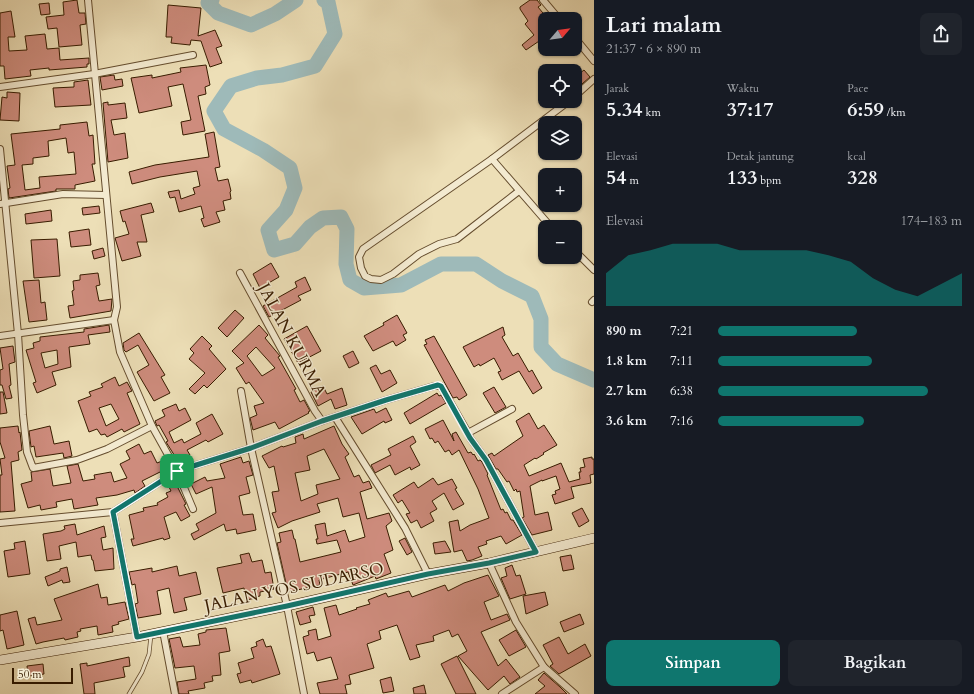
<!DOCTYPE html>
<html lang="id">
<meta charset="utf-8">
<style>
body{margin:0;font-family:Cardo,serif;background:#20242c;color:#f1f3f6;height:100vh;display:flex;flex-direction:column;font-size:15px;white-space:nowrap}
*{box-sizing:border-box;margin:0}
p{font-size:13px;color:#9ea1a6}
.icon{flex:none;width:22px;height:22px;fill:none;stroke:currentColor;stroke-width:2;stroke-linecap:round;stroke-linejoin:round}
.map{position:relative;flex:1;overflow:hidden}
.panel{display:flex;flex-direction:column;background:#171b24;width:380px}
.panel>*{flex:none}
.needle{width:26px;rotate:61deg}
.controls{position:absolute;left:538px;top:12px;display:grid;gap:8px}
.controls a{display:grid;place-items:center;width:44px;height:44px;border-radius:8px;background:#171b24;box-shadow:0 1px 3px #0004;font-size:20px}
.scale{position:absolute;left:12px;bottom:10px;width:61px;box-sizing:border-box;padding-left:4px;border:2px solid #381c00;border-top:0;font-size:11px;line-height:14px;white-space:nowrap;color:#381c00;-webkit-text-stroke:3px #f3ead0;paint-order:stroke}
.pin{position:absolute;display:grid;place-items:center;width:34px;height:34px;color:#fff;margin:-17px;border-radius:8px;box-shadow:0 2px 6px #0006}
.round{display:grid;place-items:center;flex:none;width:42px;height:42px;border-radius:8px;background:#20242c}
.overview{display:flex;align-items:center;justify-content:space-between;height:68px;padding:0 12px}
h1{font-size:22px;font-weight:600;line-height:30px}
.stats{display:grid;grid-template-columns:repeat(3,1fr);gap:6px;height:68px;padding:4px 12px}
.stats div{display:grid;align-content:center}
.stats b{font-size:20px;font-weight:600}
.stats small{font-size:11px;font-weight:400}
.stats p{font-size:11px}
.chart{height:112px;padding:8px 12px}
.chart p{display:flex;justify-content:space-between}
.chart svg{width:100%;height:72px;margin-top:4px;fill:#0f766e;opacity:.7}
.primary-button{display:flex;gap:8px;margin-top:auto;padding:8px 12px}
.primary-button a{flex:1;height:46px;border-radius:8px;background:#0f766e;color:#fff;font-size:16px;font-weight:600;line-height:46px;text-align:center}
.primary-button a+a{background:#20242c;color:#f1f3f6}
ul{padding:0 12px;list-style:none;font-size:13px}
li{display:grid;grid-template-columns:64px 48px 1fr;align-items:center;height:30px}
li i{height:10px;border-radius:5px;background:#0f766e}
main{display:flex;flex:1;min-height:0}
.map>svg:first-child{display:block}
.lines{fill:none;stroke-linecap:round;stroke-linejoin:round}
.river{stroke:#9ebab9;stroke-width:15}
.building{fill:#ce8c7d;stroke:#381c00;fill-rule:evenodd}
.lane-casing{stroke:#654d2e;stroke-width:4.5}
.street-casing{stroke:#654d2e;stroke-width:8}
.secondary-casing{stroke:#381c00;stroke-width:10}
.lane{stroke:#f3ead0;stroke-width:3}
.street{stroke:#f3ead0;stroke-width:6}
.secondary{stroke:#f3ead0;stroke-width:9}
.route-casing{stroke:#fff;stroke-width:8}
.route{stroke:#0f766e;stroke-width:5}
.labels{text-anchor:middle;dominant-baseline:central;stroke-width:3;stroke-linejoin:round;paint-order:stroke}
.street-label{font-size:17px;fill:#381c00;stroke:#f3ead0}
</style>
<main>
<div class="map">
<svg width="594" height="694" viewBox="0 0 594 694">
<rect width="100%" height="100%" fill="#eddfb7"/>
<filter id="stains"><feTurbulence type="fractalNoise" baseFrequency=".005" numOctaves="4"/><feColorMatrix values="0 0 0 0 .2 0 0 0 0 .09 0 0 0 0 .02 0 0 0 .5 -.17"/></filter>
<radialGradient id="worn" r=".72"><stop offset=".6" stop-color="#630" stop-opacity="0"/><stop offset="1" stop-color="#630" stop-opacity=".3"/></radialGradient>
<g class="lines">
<g class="river">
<polyline points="212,0 208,3 218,13 251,25 275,14 296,0"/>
<polyline points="324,0 328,2 335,34 315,66 282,75 257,78 231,86 214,111 224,129 263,150 290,168 295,188 286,210 268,230 274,250 295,244 310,227 323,218 341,217 347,229 346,264 350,280 364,288 401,285 441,264 476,264 502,281 532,296 541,319 541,347 557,364 594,380"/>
</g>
</g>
<g class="building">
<polygon points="77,0 79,13 85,13 86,24 80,25 82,45 59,47 57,28 48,29 46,17 64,15 63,2"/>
<polygon points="530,0 537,0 541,5 538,7 547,18 545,19 545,37 526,50 522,45 534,35 525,24 528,21 520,9 520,7"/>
<polygon points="49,3 50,14 41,15 39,4"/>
<polygon points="168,5 201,8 198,36 215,30 222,46 216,48 222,63 210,67 201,41 191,40 190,45 171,43 172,37 166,37"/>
<polygon points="11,11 15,37 8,37 9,51 27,50 25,36 45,34 47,49 59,48 60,60 89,58 89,64 87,64 87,67 49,70 49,68 30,70 31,76 5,79 4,66 0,66 0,13"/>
<polygon points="206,65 210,85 205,87 206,94 198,96 205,131 183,135 181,122 191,120 183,84 168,87 172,106 139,113 131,78 152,75 152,78 181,72 180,68"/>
<polygon points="584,70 590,77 575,90 575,77"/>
<polygon points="114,75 115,80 122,79 123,86 102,90 100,77"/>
<polygon points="88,80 91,105 55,107 53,88 74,87 74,82"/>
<polygon points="7,92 20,93 19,121 0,120 2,97 7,98"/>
<polygon points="108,102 108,105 125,103 127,118 111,120 114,135 125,133 128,158 108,162 103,103"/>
<path d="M 87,122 L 89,136 L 93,135 L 95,164 L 92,164 L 95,181 L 75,185 L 75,189 L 56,189 L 56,191 L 9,198 L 8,189 L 10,188 L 7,166 L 15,165 L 11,134 L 60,129 L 60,125 ZM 66,138 L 68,153 L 74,152 L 76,174 L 39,177 L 40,188 L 25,190 L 22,165 L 33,164 L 33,158 L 49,156 L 48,141 Z"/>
<polygon points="214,132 220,167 215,168 218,181 228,179 231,191 230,192 231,199 223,201 225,210 216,212 220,222 204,227 201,219 204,218 201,206 179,212 175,197 170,198 168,192 179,190 181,199 195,194 193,188 200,186 197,171 160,177 132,184 129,172 155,165 209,157 205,134"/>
<polygon points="151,203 154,212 141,215 147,242 137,242 141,256 122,261 115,238 129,234 125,221 123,222 120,211"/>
<polygon points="99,206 100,213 83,215 82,208"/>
<polygon points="51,210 52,221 26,224 25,214"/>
<polygon points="89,229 91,245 71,247 69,232"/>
<polygon points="57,239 60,276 34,278 31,240"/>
<polygon points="103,248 105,256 94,259 92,251"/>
<polygon points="271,263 279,277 260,288 253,274"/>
<polygon points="98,273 100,285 96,286 99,301 112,299 111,311 70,318 68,306 74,305 72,291 74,290 73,281 80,280 80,275"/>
<polygon points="305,277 311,290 298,296 301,300 269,317 263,306 297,287 295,282"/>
<polygon points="39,280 41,303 45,302 47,320 29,322 23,281"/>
<polygon points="235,310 244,318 227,337 218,328"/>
<polygon points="397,315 407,333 403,335 406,340 396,346 393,341 373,351 364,336 384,325 383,323"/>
<path d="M 109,325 L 110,332 L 88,335 L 90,344 L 69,347 L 71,367 L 52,372 L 56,385 L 37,393 L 33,383 L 36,382 L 26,350 L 34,348 L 33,343 L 40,341 L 40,337 L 84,332 L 84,329 ZM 57,350 L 58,364 L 45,368 L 41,353 Z"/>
<path d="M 259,325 L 268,335 L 265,338 L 280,356 L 278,357 L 296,389 L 294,390 L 300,402 L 304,400 L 310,411 L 308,412 L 309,413 L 279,429 L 275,422 L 253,430 L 250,418 L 257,415 L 254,406 L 264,403 L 249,382 L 246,384 L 236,368 L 244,363 L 232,351 ZM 256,347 L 275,368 L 262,376 L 247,356 Z"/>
<polygon points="307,326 321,351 298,363 284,339"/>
<polygon points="503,327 505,335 502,337 513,356 518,353 529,372 532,370 542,388 533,394 519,371 502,380 498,372 501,371 494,358 480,366 479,364 474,367 463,347"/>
<polygon points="139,333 165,375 161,377 170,393 154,401 137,372 149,365 138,345 126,352 124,350 123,343"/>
<polygon points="202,336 212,346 209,349 226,369 207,388 204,385 195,394 189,389 205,373 189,359 194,353 190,349"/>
<polygon points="434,336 467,395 459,400 457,397 453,398 424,345 427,344 425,340"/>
<polygon points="13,346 15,362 9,364 11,385 9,386 12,398 6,399 2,385 0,385 0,370 3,369 0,348"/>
<polygon points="353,351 359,363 349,368 343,356"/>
<polygon points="376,365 381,374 390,370 397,383 382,392 370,368"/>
<path d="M 115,377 L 119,386 L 127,382 L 132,391 L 127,393 L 140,424 L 124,432 L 122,429 L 107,437 L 105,434 L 101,435 L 97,429 L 89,432 L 78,401 L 91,396 L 89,392 L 103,387 L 101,384 ZM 111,404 L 119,419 L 106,426 L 99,408 Z"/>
<polygon points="323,386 327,394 342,388 347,405 335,409 331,399 318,406 311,392"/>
<polygon points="494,387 506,407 495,413 483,393"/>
<polygon points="0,392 3,392 7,413 0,414"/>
<polygon points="437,393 439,396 441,395 446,403 410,424 404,413"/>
<polygon points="176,404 179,411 185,408 191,420 169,432 174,443 182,439 184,443 201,434 196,423 212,414 223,434 208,442 206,440 187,450 190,455 178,461 166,442 168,441 159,425 157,426 155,421 165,416 162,410"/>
<polygon points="386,408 392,420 385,423 384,421 362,434 351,417 374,409 376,413"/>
<polygon points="529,413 538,429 544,425 557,445 543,453 544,454 536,459 535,458 524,465 529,476 561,463 569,482 580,479 579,472 581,472 580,468 585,467 583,459 592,457 592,459 594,459 594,474 590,475 591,483 571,487 574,498 555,504 552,495 556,494 555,491 560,489 556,476 542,481 542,480 530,486 535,515 548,512 552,530 532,535 522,518 524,517 520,491 517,492 516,489 514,491 509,481 507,482 498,469 496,469 488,455 492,453 494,456 523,436 516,421"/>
<polygon points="443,420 454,441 452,434 456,432 468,453 471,452 473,455 474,454 478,461 480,460 482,462 488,474 487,475 501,510 503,509 505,513 507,512 511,520 513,520 522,535 506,544 501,536 486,541 487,544 478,547 482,556 472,560 467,561 462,550 454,552 449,522 458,520 460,531 470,525 489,518 478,489 459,450 452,455 449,450 445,452 438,441 435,443 432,438 430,439 425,429"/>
<polygon points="18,426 19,433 20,432 22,450 18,452 19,460 11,462 15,511 0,512 0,475 2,475 0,459 5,458 0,442 0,428"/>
<polygon points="50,426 54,444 69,441 72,456 64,458 63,453 36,457 34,446 31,447 29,431"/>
<path d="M 334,426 L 342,444 L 349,454 L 345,457 L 354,477 L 359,475 L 363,483 L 369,481 L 372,488 L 360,492 L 367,519 L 389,513 L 392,521 L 386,526 L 393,550 L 384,554 L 391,573 L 376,579 L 375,576 L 353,585 L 348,572 L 319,580 L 320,585 L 288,592 L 277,543 L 281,542 L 279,533 L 292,530 L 294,539 L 295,539 L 300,562 L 341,552 L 337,540 L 317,544 L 316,539 L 318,539 L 315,525 L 325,523 L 327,536 L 345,530 L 349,542 L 365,537 L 359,513 L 343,517 L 338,498 L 317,504 L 320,512 L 292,521 L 278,528 L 272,513 L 276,512 L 272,492 L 279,491 L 274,466 L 269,468 L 262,456 L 282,446 L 283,447 L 296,443 L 295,437 L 303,434 L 304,439 ZM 324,449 L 340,479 L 316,485 L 318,494 L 301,501 L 295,473 L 310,470 L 307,456 Z"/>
<polygon points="413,436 416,442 410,446 420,465 411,470 410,467 395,475 390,465 375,473 371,465 391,455 388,449"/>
<polygon points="139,444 144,454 151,451 157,463 162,461 166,469 142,481 145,486 135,493 134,490 117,495 96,498 98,505 74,509 72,499 56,502 57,507 41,510 40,505 28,508 21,484 32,481 31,472 50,469 53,486 71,483 67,466 78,464 83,481 95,479 94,475 111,472 114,482 127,478 120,464 130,459 126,451"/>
<polygon points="241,457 243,463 249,461 253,475 246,477 250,493 239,496 243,515 253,514 256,530 237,534 236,529 226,531 224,524 194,540 191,534 199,530 196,524 216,513 212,487 196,494 191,484 205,477 207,481 225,478 220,464"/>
<polygon points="433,478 438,485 452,479 457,488 455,489 464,504 453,510 444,493 432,501 437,509 430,513 434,521 421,528 417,520 411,523 406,514 410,513 402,500 398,503 393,495 414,482 418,488"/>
<polygon points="176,484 186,504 184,505 190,516 181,521 176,512 164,517 170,538 164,540 163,538 133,546 131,539 134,539 129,515 144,511 143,508 158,505 157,503 168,497 166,493 171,491 169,487"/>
<polygon points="582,508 589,521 579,527 572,513"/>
<polygon points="75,524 77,535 104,526 106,537 101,538 103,550 113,548 114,569 95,571 93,560 92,560 91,555 78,557 76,542 59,546 61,559 47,561 43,534 61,531 65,529 64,526"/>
<polygon points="405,538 412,552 407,555 399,541"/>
<polygon points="25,541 30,574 8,577 4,551 15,549 14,543"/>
<polygon points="445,541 451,552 435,554 433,543"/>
<polygon points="249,553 252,562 262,560 265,573 271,572 274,589 260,592 260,596 255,597 256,598 246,600 244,588 223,593 217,568 242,563 240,555"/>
<polygon points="571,555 574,569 563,571 560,557"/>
<polygon points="512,565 516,576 520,575 526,594 510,599 501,578 507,576 505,568"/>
<polygon points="177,566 179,576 196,572 201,594 184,598 187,610 174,613 169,588 157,591 161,614 138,618 135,604 138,603 135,584 132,585 129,572 152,568 152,572"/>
<polygon points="67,567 70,582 63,583 62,580 48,586 45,577 60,571 60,569"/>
<polygon points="488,575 499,596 484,602 491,620 507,614 510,620 481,632 498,666 506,659 520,677 510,684 504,676 488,690 458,656 467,651 458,634 452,637 449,630 433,636 434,641 416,645 420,657 410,660 397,625 379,631 381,639 367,644 374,668 349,675 351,684 345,685 347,694 320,694 317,683 338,679 331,657 317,661 314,652 307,654 303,637 309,635 308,631 316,629 318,640 331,636 324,608 336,605 339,615 357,609 356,608 370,604 368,600 386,593 388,597 409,591 412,597 445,585 448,591 464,583"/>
<polygon points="98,584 101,598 107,597 108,605 125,602 129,619 118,622 119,624 112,626 113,632 98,635 97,626 80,629 81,631 77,632 78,637 65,640 64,638 43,642 36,644 28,619 35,617 37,625 62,620 54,599"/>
<polygon points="545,592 548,605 526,614 523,596"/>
<polygon points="313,607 315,615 309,616 311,622 300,625 296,612"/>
<polygon points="17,611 24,645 7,649 3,630 0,631 0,615"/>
<polygon points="580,614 584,624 564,632 560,622"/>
<polygon points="226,628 230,651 219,653 221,675 212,676 213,681 204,683 205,688 188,691 189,694 179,694 177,682 196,679 194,666 175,668 169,639 180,637 183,647 200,645 198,634 206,632 206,630"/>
<polygon points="516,630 526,647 509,656 499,640"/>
<polygon points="559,637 568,654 585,644 591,656 559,674 550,666 553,664 543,645"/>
<polygon points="263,639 266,647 271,646 280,674 252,683 251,680 240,683 237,674 241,673 238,663 254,658 251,648 257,646 256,642"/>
<polygon points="457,656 476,694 456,694 441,664"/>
<polygon points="129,657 130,666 123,667 125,677 94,683 95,694 84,694 80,664 87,663 87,666"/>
<polygon points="43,664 44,674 28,676 27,666"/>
<polygon points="544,673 560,687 567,694 535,694 545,686 538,680"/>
<polygon points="391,677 394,691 383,693 380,680"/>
<polygon points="424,685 426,694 414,694 413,688"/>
</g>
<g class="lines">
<g class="lane-casing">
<polyline id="lane" points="129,694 142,672 149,654 151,635"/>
</g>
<g class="street-casing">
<g id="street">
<polyline points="88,0 117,307 114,320 120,352 152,426 177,471 193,509"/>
<polyline points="543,0 559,19"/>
<polyline points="575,38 594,61"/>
<polyline points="0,87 94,74 193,55"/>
<polyline points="575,96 594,79"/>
<polyline points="0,149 18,334 23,415 27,452 33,468 77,460 107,449 152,426"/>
<polyline points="492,159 551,227"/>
<polyline points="519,191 457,239 439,244 419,254 393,274 381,280 371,279 365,276 361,268 359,257 363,249 492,159 569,101"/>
<polyline points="0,204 63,194 106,195"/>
<polyline points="575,251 594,270"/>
<polyline points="240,273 315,411 322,421"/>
<polyline points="592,302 594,300"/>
<polyline points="0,336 114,320"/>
<polyline points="241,391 251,448 287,606 304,694"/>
<polyline points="512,409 468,433 470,438 486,460 536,552"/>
<polyline points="335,417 405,528 428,574"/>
<polyline points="113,512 137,637"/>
<polyline points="0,523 113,512 177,471 251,448 322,421 386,400 434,386 441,386 468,433"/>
<polyline points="489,563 516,622 544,667 575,694"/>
<polyline points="163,631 175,694"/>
<polyline points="502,694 544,667"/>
</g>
</g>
<g class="secondary-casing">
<polyline id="secondary" points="0,660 137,637 287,606 428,574 489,563 594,538"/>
</g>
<use href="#lane" class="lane"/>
<use href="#street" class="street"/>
<use href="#secondary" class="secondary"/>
</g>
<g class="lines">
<g class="route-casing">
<polygon id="route" points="438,385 441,386 470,438 486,460 536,552 489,563 428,574 287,606 137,637 113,512 177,471 251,448 322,421 386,400"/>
</g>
<use href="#route" class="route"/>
</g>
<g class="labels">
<g class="street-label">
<text transform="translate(292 340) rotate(62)">JALAN KURMA</text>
<text transform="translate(294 587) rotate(-12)">JALAN YOS SUDARSO</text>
</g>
</g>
<rect width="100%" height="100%" filter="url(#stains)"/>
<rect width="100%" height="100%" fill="url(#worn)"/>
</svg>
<div class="controls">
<a><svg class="needle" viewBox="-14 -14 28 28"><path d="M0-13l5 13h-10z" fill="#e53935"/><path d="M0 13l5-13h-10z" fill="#9ea1a6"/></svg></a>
<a><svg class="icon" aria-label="locate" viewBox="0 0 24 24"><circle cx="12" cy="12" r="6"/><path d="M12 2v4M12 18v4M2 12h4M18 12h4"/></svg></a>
<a><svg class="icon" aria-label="layers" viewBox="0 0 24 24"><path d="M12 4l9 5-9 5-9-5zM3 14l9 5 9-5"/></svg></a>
<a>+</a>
<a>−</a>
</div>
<div class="scale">50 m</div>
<div class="pin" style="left:177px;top:471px;background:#1e9e55"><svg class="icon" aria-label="arrive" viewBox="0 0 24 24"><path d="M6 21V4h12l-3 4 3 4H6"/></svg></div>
</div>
<section class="panel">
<div class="overview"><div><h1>Lari malam</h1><p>21:37 · 6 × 890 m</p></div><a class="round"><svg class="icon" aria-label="share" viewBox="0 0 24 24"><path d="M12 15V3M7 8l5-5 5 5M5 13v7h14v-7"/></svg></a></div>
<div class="stats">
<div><p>Jarak</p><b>5.34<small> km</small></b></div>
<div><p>Waktu</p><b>37:17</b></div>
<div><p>Pace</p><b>6:59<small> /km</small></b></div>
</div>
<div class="stats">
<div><p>Elevasi</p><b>54<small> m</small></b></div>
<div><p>Detak jantung</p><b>133<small> bpm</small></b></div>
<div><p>kcal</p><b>328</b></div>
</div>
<div class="chart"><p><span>Elevasi</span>174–183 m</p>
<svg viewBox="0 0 160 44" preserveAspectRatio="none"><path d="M0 44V24L10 13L20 10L30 6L40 6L50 6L60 10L70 10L80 10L90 10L100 13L110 17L120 27L130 34L140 38L150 31L160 24V44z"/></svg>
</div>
<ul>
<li><b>890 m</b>7:21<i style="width:57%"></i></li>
<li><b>1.8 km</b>7:11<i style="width:63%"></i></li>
<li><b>2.7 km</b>6:38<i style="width:86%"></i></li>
<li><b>3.6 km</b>7:16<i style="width:60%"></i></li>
</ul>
<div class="primary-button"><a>Simpan</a><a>Bagikan</a></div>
</section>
</main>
